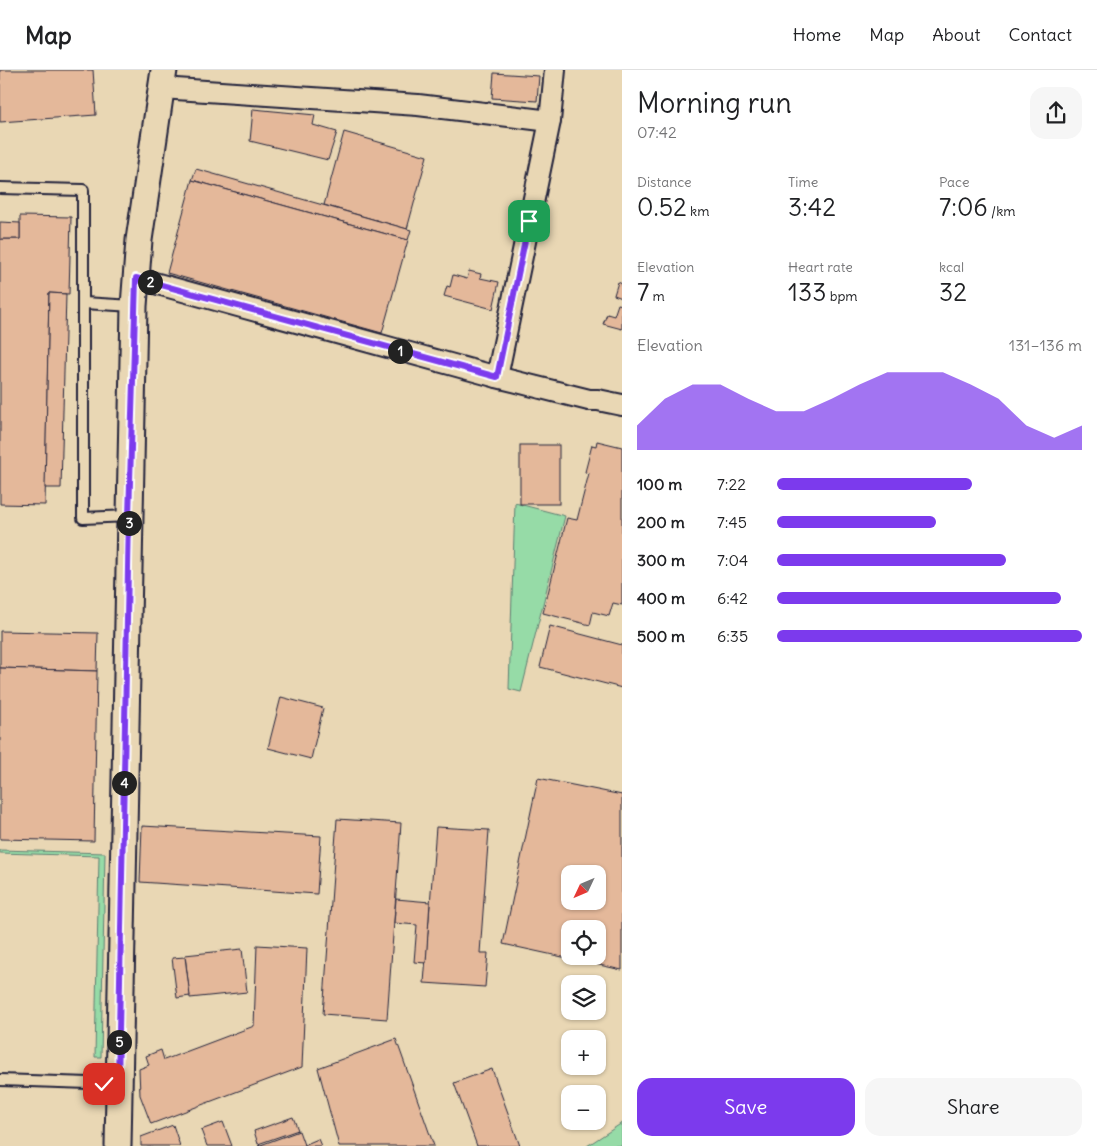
<!DOCTYPE html>
<meta charset="utf-8">
<style>
body{margin:0;font-family:Delius,sans-serif;background:#f6f6f6;color:#202124;height:100vh;display:flex;flex-direction:column;font-size:19px;white-space:nowrap}
*{box-sizing:border-box;margin:0}
p{font-size:16px;color:#757577}
.icon{flex:none;width:28px;height:28px;fill:none;stroke:currentColor;stroke-width:2;stroke-linecap:round;stroke-linejoin:round}
.map{position:relative;flex:1;overflow:hidden}
.side{display:flex;flex-direction:column;background:#fff;width:475px}
.side>*{flex:none}
.needle{width:32px;rotate:226deg}
.controls{position:absolute;left:561px;top:795px;display:grid;gap:10px}
.controls a{display:grid;place-items:center;width:45px;height:45px;border-radius:10px;background:#fff;box-shadow:0 1px 4px #0004;font-size:25px}
.pin{position:absolute;display:grid;place-items:center;width:42px;height:42px;color:#fff;margin:-21px;border-radius:10px;box-shadow:0 2px 8px #0006}
.km{position:absolute;width:25px;height:25px;margin:-12px;border-radius:50%;background:#222;color:#fff;font-size:14px;line-height:25px;text-align:center}
.round{display:grid;place-items:center;flex:none;width:52px;height:52px;border-radius:15px;background:#f6f6f6}
.summary{display:flex;align-items:center;justify-content:space-between;height:85px;padding:0 15px}
h1{font-size:28px;font-weight:600;line-height:38px}
.stats{display:grid;grid-template-columns:repeat(3,1fr);gap:8px;height:85px;padding:5px 15px}
.stats div{display:grid;align-content:center}
.stats b{font-size:25px;font-weight:600}
.stats small{font-size:14px;font-weight:400}
.stats p{font-size:14px}
.chart{height:140px;padding:10px 15px}
.chart p{display:flex;justify-content:space-between}
.chart svg{width:100%;height:90px;margin-top:5px;fill:#7c3aed;opacity:.7}
.cta{display:flex;gap:10px;margin-top:auto;padding:10px 15px}
.cta a{flex:1;height:58px;border-radius:15px;background:#7c3aed;color:#fff;font-size:20px;font-weight:600;line-height:58px;text-align:center}
.cta a+a{background:#f6f6f6;color:#202124}
ul{padding:0 15px;list-style:none;font-size:16px}
li{display:grid;grid-template-columns:80px 60px 1fr;align-items:center;height:38px}
li i{height:12px;border-radius:6px;background:#7c3aed}
header{display:flex;align-items:center;gap:30px;box-sizing:border-box;height:70px;padding:0 25px;background:#fff;border-bottom:1px solid #e0e0e0}
header strong{font-size:24px}
nav{display:flex;gap:28px;margin-inline-start:auto;font-size:18px}
main{display:flex;flex:1;min-height:0}
.map>svg:first-child{display:block}
.green{fill:#96dba7;stroke:#5c7e71}
.building{fill:#e4b89a;stroke:#22223b;fill-rule:evenodd}
.lines{fill:none;stroke-linecap:round;stroke-linejoin:round}
.service-casing{stroke:#22223b;stroke-width:14}
.minor-casing{stroke:#22223b;stroke-width:24}
.tertiary-casing{stroke:#22223b;stroke-width:29}
.service{stroke:#e9d7b4;stroke-width:10}
.minor{stroke:#e9d7b4;stroke-width:20}
.tertiary{stroke:#e9d7b4;stroke-width:25}
.route-casing{stroke:#fff;stroke-width:10}
.route{stroke:#7c3aed;stroke-width:6}
</style>
<header>
<strong>Map</strong>
<nav><a>Home</a><a>Map</a><a>About</a><a>Contact</a></nav>
</header>
<main>
<div class="map">
<svg width="622" height="1076" viewBox="0 0 622 1076">
<rect width="100%" height="100%" fill="#e9d7b4"/>
<filter id="ink" filterUnits="userSpaceOnUse"><feTurbulence type="fractalNoise" baseFrequency=".02" numOctaves="2"/><feDisplacementMap in="SourceGraphic" scale="10" xChannelSelector="R" yChannelSelector="G"/><feConvolveMatrix kernelMatrix="1 2 1 2 8 2 1 2 1" color-interpolation-filters="sRGB"/></filter>
<g filter="url(#ink)">
<g class="green">
<polygon points="515,433 565,446 521,622 509,619"/>
<polygon points="0,780 105,783 101,987 95,987 99,786 0,783"/>
<polygon points="622,1053 622,1076 587,1076"/>
</g>
<g class="building">
<polygon points="0,0 93,0 96,45 0,52"/>
<polygon points="494,3 539,6 537,31 492,28"/>
<polygon points="253,39 315,45 313,55 337,62 328,90 250,71"/>
<polygon points="344,62 427,86 407,159 324,135"/>
<polygon points="196,99 411,160 408,170 192,110"/>
<polygon points="192,110 408,170 382,263 167,203"/>
<polygon points="20,146 71,147 69,224 49,223 45,435 0,434 0,169 20,169"/>
<polygon points="0,152 20,153 20,169 0,169"/>
<polygon points="469,201 481,204 480,208 499,212 493,239 444,226 447,216 450,217 453,205 467,209"/>
<polygon points="618,212 622,214 622,228 614,225"/>
<polygon points="49,223 66,224 61,418 45,418"/>
<polygon points="618,234 622,235 622,259 603,254 607,244 614,246"/>
<polygon points="597,371 622,377 622,535 613,533 609,546 593,542 590,555 543,543 567,448 577,450 589,403 585,402 592,375 596,376"/>
<rect x="520" y="375" width="39" height="59"/>
<polygon points="550,556 622,575 622,618 540,597"/>
<polygon points="0,561 98,563 97,601 0,598"/>
<polygon points="0,598 97,601 94,771 0,769"/>
<polygon points="281,627 323,638 311,689 268,678"/>
<path d="M 538,708 L 622,725 L 622,900 L 503,874 ZM 570,804 L 598,804 L 598,831 L 570,831 ZM 570,859 L 598,859 L 598,886 L 570,886 Z"/>
<polygon points="337,749 401,753 387,949 323,944"/>
<polygon points="142,756 321,766 317,824 140,812"/>
<polygon points="436,757 489,760 480,883 488,883 485,917 424,913"/>
<polygon points="396,829 430,832 426,893 414,892 417,855 394,853"/>
<polygon points="257,875 307,878 302,997 151,1054 140,1025 139,999 149,995 146,986 161,980 164,990 254,956"/>
<polygon points="242,879 247,922 190,928 185,885"/>
<polygon points="185,887 190,926 177,928 172,888"/>
<polygon points="396,969 434,1076 339,1076 318,998"/>
<polygon points="492,999 520,1076 477,1076 454,1013"/>
<polygon points="293,1047 298,1060 258,1074 254,1061"/>
<polygon points="223,1052 232,1076 207,1076 201,1060"/>
<polygon points="173,1055 180,1076 141,1076 141,1067"/>
<polygon points="299,1061 304,1075 318,1069 321,1076 258,1076"/>
</g>
<g class="lines">
<g class="service-casing">
<g id="service">
<polyline points="0,118 83,120 83,448 129,446"/>
<polyline points="84,233 133,236"/>
<polyline points="0,1010 119,1014"/>
</g>
</g>
<g class="minor-casing">
<g id="minor">
<polyline points="161,18 418,35 550,51 555,0"/>
<polyline points="136,208 497,307 589,330 598,330 622,335"/>
<polyline points="497,307 550,51"/>
</g>
</g>
<g class="tertiary-casing">
<polyline id="tertiary" points="118,1076 134,236 139,170 164,0"/>
</g>
<use href="#service" class="service"/>
<use href="#minor" class="minor"/>
<use href="#tertiary" class="tertiary"/>
</g>
</g>
<g class="lines" filter="url(#ink)">
<g class="route-casing">
<polyline id="route" points="104,1014 118,1014 129,446 136,208 497,307 529,151"/>
</g>
<use href="#route" class="route"/>
</g>
</svg>
<div class="controls">
<a><svg class="needle" viewBox="-14 -14 28 28"><path d="M0-13l5 13h-10z" fill="#e53935"/><path d="M0 13l5-13h-10z" fill="#757577"/></svg></a>
<a><svg class="icon" aria-label="locate" viewBox="0 0 24 24"><circle cx="12" cy="12" r="6"/><path d="M12 2v4M12 18v4M2 12h4M18 12h4"/></svg></a>
<a><svg class="icon" aria-label="layers" viewBox="0 0 24 24"><path d="M12 4l9 5-9 5-9-5zM3 14l9 5 9-5"/></svg></a>
<a>+</a>
<a>−</a>
</div>
<div class="pin" style="left:529px;top:151px;background:#1e9e55"><svg class="icon" aria-label="arrive" viewBox="0 0 24 24"><path d="M6 21V4h12l-3 4 3 4H6"/></svg></div>
<div class="pin" style="left:104px;top:1014px;background:#d93025"><svg class="icon" aria-label="check" viewBox="0 0 24 24"><path d="M5 12l5 5 9-10"/></svg></div>
<b class="km" style="left:400px;top:281px">1</b>
<b class="km" style="left:150px;top:212px">2</b>
<b class="km" style="left:129px;top:453px">3</b>
<b class="km" style="left:124px;top:713px">4</b>
<b class="km" style="left:119px;top:972px">5</b>
</div>
<section class="side">
<div class="summary"><div><h1>Morning run</h1><p>07:42</p></div><a class="round"><svg class="icon" aria-label="share" viewBox="0 0 24 24"><path d="M12 15V3M7 8l5-5 5 5M5 13v7h14v-7"/></svg></a></div>
<div class="stats">
<div><p>Distance</p><b>0.52<small> km</small></b></div>
<div><p>Time</p><b>3:42</b></div>
<div><p>Pace</p><b>7:06<small> /km</small></b></div>
</div>
<div class="stats">
<div><p>Elevation</p><b>7<small> m</small></b></div>
<div><p>Heart rate</p><b>133<small> bpm</small></b></div>
<div><p>kcal</p><b>32</b></div>
</div>
<div class="chart"><p><span>Elevation</span>131–136 m</p>
<svg viewBox="0 0 160 44" preserveAspectRatio="none"><path d="M0 44V32L10 19L20 12L30 12L40 19L50 25L60 25L70 19L80 12L90 6L100 6L110 6L120 12L130 19L140 32L150 38L160 32V44z"/></svg>
</div>
<ul>
<li><b>100 m</b>7:22<i style="width:64%"></i></li>
<li><b>200 m</b>7:45<i style="width:52%"></i></li>
<li><b>300 m</b>7:04<i style="width:75%"></i></li>
<li><b>400 m</b>6:42<i style="width:93%"></i></li>
<li><b>500 m</b>6:35<i style="width:100%"></i></li>
</ul>
<div class="cta"><a>Save</a><a>Share</a></div>
</section>
</main>
